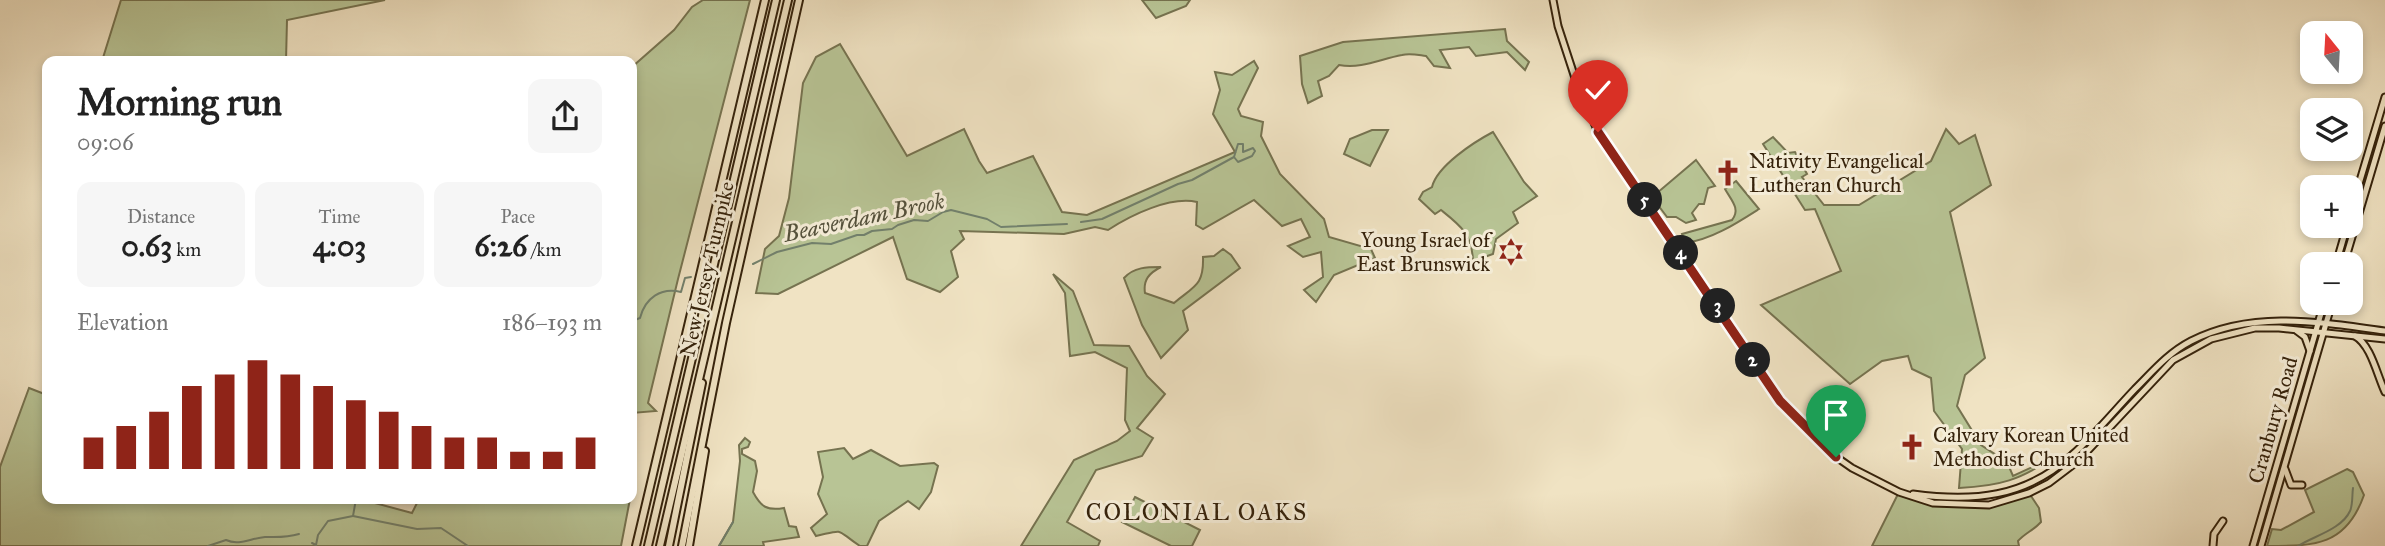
<!DOCTYPE html>
<meta charset="utf-8">
<style>
body{margin:0;font-family:"IM FELL Great Primer",serif;background:#f6f6f6;color:#222;height:100vh;display:flex;flex-direction:column;font-size:26px;white-space:nowrap}
*{box-sizing:border-box;margin:0}
p{font-size:23px;color:#767676}
.icon{flex:none;width:38px;height:38px;fill:none;stroke:currentColor;stroke-width:2;stroke-linecap:round;stroke-linejoin:round}
.map{position:relative;flex:1;overflow:hidden}
.panel{position:absolute;left:42px;top:56px;width:595px;height:448px;display:flex;flex-direction:column;background:#fff;border-radius:14px;box-shadow:0 4px 10px #0003}
.panel>*{flex:none}
.needle{width:46px;rotate:342deg}
.tools{position:absolute;left:2300px;top:21px;display:grid;gap:14px}
.tools a{display:grid;place-items:center;width:63px;height:63px;border-radius:14px;background:#fff;box-shadow:0 4px 10px #0003;font-size:35px}
.pin{position:absolute;display:grid;place-items:center;width:60px;height:60px;color:#fff;margin:-72px -30px;border-radius:50% 50% 50% 0;rotate:-45deg;box-shadow:0 0 7px #0007}
.pin .icon{rotate:45deg}
.km{position:absolute;width:35px;height:35px;margin:-18px;border-radius:50%;background:#222;color:#fff;font-size:19px;line-height:35px;text-align:center}
.round{display:grid;place-items:center;flex:none;width:74px;height:74px;border-radius:14px;background:#f6f6f6}
.head{display:flex;align-items:center;justify-content:space-between;height:119px;padding:0 35px}
h1{font-size:38px;font-weight:700;line-height:52px}
.metrics{display:grid;grid-template-columns:repeat(3,1fr);gap:10px;height:119px;padding:7px 35px}
.metrics div{display:grid;align-content:center;border-radius:14px;background:#f6f6f6;text-align:center}
.metrics b{font-size:30px;font-weight:700}
.metrics small{font-size:19px;font-weight:400}
.metrics p{font-size:19px}
.chart{height:196px;padding:14px 35px}
.chart p{display:flex;justify-content:space-between}
.chart svg{width:100%;height:126px;margin-top:7px;stroke:#8f2418;stroke-width:6}
.map>svg:first-child{display:block}
.green{fill:#b8c495;stroke:#767350;stroke-width:2}
.lines{fill:none;stroke-linecap:round;stroke-linejoin:round}
.stream{stroke:#72806c;stroke-width:2}
.major-casing{stroke:#35220b;stroke-width:9}
.highway-casing{stroke:#35220b;stroke-width:10}
.major{stroke:#f0e3c3;stroke-width:5}
.highway{stroke:#f0e3c3;stroke-width:6}
.route-casing{stroke:#fff;stroke-width:14}
.route{stroke:#8f2418;stroke-width:9}
.labels{text-anchor:middle;dominant-baseline:central;stroke-width:6;stroke-linejoin:round;paint-order:stroke}
.poi-label{font-size:21px;fill:#35220b;stroke:#f5edd8;text-anchor:start}
.street-label{font-size:21px;fill:#35220b;stroke:#f5edd8}
.water-label{font-size:23px;font-style:italic;fill:#54513c;stroke:#f5edd8}
.neighbourhood-label{font-size:23px;letter-spacing:2px;fill:#35220b;stroke:#f5edd8}
</style>
<div class="map">
<svg width="2385" height="546" viewBox="0 0 2385 546">
<rect width="100%" height="100%" fill="#f0e3c3"/>
<filter id="stains"><feTurbulence type="fractalNoise" baseFrequency=".00286" numOctaves="4"/><feColorMatrix values="0 0 0 0 .2 0 0 0 0 .09 0 0 0 0 .02 0 0 0 .5 -.17"/></filter>
<radialGradient id="worn" r=".72"><stop offset=".6" stop-color="#630" stop-opacity="0"/><stop offset="1" stop-color="#630" stop-opacity=".3"/></radialGradient>
<g class="green">
<polygon points="121,0 385,0 287,20 286,61 102,61"/>
<polygon points="703,0 750,0 678,279 648,403 656,411 632,413 632,67 674,30 692,7"/>
<polygon points="1142,0 1190,0 1186,6 1156,18"/>
<path d="M 1505,29 L 1507,41 L 1529,62 L 1525,70 L 1507,52 L 1476,56 L 1469,47 L 1440,50 L 1450,68 L 1434,66 L 1426,56 C 1418,55 1410,53 1402,55 C 1380,59 1362,69 1339,65 L 1329,76 L 1318,81 L 1322,96 L 1308,103 L 1302,84 L 1300,56 L 1343,42 Z"/>
<path d="M 840,44 L 907,156 L 964,129 L 979,161 L 987,173 L 1033,156 L 1062,212 L 1087,215 L 1235,152 L 1213,114 L 1220,90 L 1215,72 L 1232,75 L 1254,61 L 1258,68 L 1238,109 L 1241,116 L 1263,122 L 1261,136 L 1280,174 L 1324,219 L 1329,237 L 1371,249 L 1375,258 L 1334,275 L 1316,302 L 1304,290 L 1323,277 L 1321,252 L 1303,257 L 1288,246 L 1310,237 L 1301,219 L 1282,226 L 1254,200 L 1203,229 L 1196,225 L 1197,202 C 1170,196 1131,215 1108,230 L 1095,227 L 1064,234 L 960,231 L 964,239 L 951,251 L 958,277 L 940,292 L 907,279 L 893,237 L 778,294 L 756,293 L 765,249 L 779,236 L 789,198 L 803,83 L 816,57 Z"/>
<path d="M 1946,129 L 1959,144 L 1975,135 L 1991,185 L 1950,212 L 1985,358 L 1965,375 L 1957,406 L 1981,445 L 2007,462 L 2013,476 L 2054,457 C 2020,480 2000,486 1959,488 L 1962,449 L 1934,411 L 1931,378 L 1912,369 L 1908,356 L 1882,361 L 1850,384 L 1761,305 L 1841,271 L 1815,209 L 1805,210 L 1763,144 L 1773,137 L 1788,153 L 1795,152 L 1807,174 L 1802,177 L 1824,205 L 1859,205 L 1931,161 Z"/>
<polygon points="1372,130 1388,130 1370,166 1344,154 1350,139"/>
<path d="M 1493,132 L 1524,182 L 1537,196 L 1513,212 L 1518,223 L 1496,239 L 1493,254 L 1473,261 C 1472,234 1461,226 1441,210 L 1435,214 L 1419,199 L 1423,192 L 1432,187 C 1437,166 1474,142 1493,132 Z"/>
<polygon points="1696,160 1715,186 1708,188 1704,204 1699,204 1692,213 1696,220 1686,223 1676,217 1667,217 1655,201 1657,193"/>
<path d="M 1736,181 L 1759,209 C 1737,223 1711,240 1685,243 L 1682,234 L 1732,220 C 1741,209 1731,200 1725,189 Z"/>
<path d="M 1223,249 L 1231,255 L 1240,268 L 1183,311 L 1188,330 L 1161,358 L 1142,325 L 1124,278 C 1134,267 1147,267 1161,267 C 1149,273 1143,280 1145,293 L 1174,303 C 1194,286 1204,286 1203,257 L 1214,256 Z"/>
<polygon points="1053,274 1073,291 1094,345 1129,346 1147,376 1165,394 1137,428 1153,438 1142,456 1096,470 1067,522 1100,541 1098,546 1021,546 1074,460 1117,441 1130,431 1125,420 1127,368 1095,352 1070,356 1065,293"/>
<polygon points="29,388 47,395 47,499 360,499 412,513 419,499 630,499 621,546 0,546 0,467"/>
<path d="M 745,438 L 750,442 L 748,447 L 742,449 L 742,454 L 755,461 L 757,471 L 753,492 C 761,507 767,511 784,508 L 789,526 L 796,527 L 799,537 L 763,542 L 764,546 L 719,546 L 733,522 L 740,461 L 739,445 Z"/>
<path d="M 844,448 L 853,459 L 871,450 L 900,466 L 934,463 L 938,466 L 931,492 L 919,509 L 908,501 L 879,521 L 867,546 L 860,546 C 834,529 847,529 816,536 L 811,528 L 827,514 L 818,494 L 823,477 L 818,452 Z"/>
<path d="M 2347,469 L 2353,472 L 2364,495 C 2346,546 2315,546 2267,546 L 2272,529 L 2281,530 L 2314,512 L 2305,490 Z"/>
<path d="M 1899,492 L 1933,503 L 1989,505 L 2029,493 L 2039,508 L 2041,522 C 2034,530 2025,533 2018,541 L 2019,546 L 1872,546 Z"/>
<polygon points="1135,497 1200,530 1192,546 1171,546 1122,522"/>
</g>
<g class="lines">
<g class="stream">
<polygon points="1238,144 1243,144 1243,152 1253,148 1255,151 1252,156 1238,162 1234,157"/>
<polyline points="1081,222 1102,219 1178,184 1192,180 1234,157"/>
<polyline points="753,264 777,252 812,243 831,244 857,235 864,235 872,231 892,229 898,225 914,220 928,221 943,212 951,210 987,219 1001,227 1067,224"/>
<path d="M 632,321 L 640,318 C 645,298 661,287 681,292 L 685,278 L 691,277"/>
<polyline points="353,516 417,529 441,528 468,546"/>
<polyline points="312,543 316,545 318,535 328,521 353,516 356,499"/>
<path d="M 208,546 L 226,540 C 239,546 251,538 265,537 C 277,537 286,538 299,534"/>
<polyline points="719,546 733,522"/>
<path d="M 2298,546 C 2314,536 2342,529 2350,511 C 2353,505 2352,494 2353,488"/>
</g>
<g class="major-casing">
<g id="major">
<polyline points="1553,0 1558,26 1575,78 1598,132 1780,401 1829,452 1852,468 1899,492 1933,503 1989,505 2029,493 2049,483 2078,461 2173,360 2211,339 2255,328 2279,328 2385,339"/>
<polyline points="2350,214 2385,97"/>
<polyline points="2336,264 2347,226"/>
<polyline points="2344,264 2385,126"/>
<polyline points="2297,331 2305,337 2310,351"/>
<path d="M 2355,336 C 2371,345 2377,375 2385,392"/>
<polyline points="2285,469 2291,485 2302,485"/>
<path d="M 1913,494 C 1973,502 2025,498 2072,455 C 2095,435 2114,411 2135,389 C 2153,371 2168,353 2191,341 C 2252,310 2320,322 2385,331"/>
<polyline points="2213,546 2214,534 2223,521"/>
<polyline points="2253,546 2324,303"/>
<polyline points="2261,546 2332,303"/>
</g>
</g>
<g class="highway-casing">
<g id="highway">
<polyline points="636,546 765,0"/>
<polyline points="648,546 776,0"/>
<polyline points="660,546 788,0"/>
<polyline points="669,546 702,383"/>
<polyline points="682,546 726,323 799,0"/>
<polyline points="689,546 705,451"/>
</g>
</g>
<use href="#major" class="major"/>
<use href="#highway" class="highway"/>
</g>
<g class="lines">
<g class="route-casing">
<polyline id="route" points="1598,132 1780,401 1836,457"/>
</g>
<use href="#route" class="route"/>
</g>
<defs>
<g id="church-bare" transform="scale(2.1)"><path d="M-1.2-6h2.4v3.5h3.3v2.4h-3.3V6h-2.4V-.1h-3.3v-2.4h3.3Z" fill="#8f2418" stroke="#f5edd8" stroke-width="2.5" paint-order="stroke"/></g>
<g id="synagogue-bare" transform="scale(2.1)"><path d="M0-6.5L5.6 3.2H-5.6ZM0 6.5L5.6-3.2H-5.6Z" fill="#8f2418" stroke="#f5edd8" stroke-width="2.5" paint-order="stroke"/></g>
</defs>
<g fill-rule="evenodd">
<use href="#church-bare" x="1728" y="173"/>
<use href="#synagogue-bare" x="1511" y="252"/>
<use href="#church-bare" x="1912" y="447"/>
</g>
<g class="labels">
<g class="poi-label">
<text x="1749" y="161">Nativity Evangelical<tspan x="1749" dy="24">Lutheran Church</tspan></text>
<text x="1490" y="240" text-anchor="end">Young Israel of<tspan x="1490" dy="24">East Brunswick</tspan></text>
<text x="1933" y="435">Calvary Korean United<tspan x="1933" dy="24">Methodist Church</tspan></text>
</g>
<g class="street-label">
<text transform="translate(707 269) rotate(-77)">New Jersey Turnpike</text>
<text transform="translate(2273 420) rotate(-74)">Cranbury Road</text>
</g>
<g class="water-label">
<text transform="translate(864 217) rotate(-12)">Beaverdam Brook</text>
</g>
<g class="neighbourhood-label">
<text x="1197" y="512">COLONIAL OAKS</text>
</g>
</g>
<rect width="100%" height="100%" filter="url(#stains)"/>
<rect width="100%" height="100%" fill="url(#worn)"/>
</svg>
<div class="tools">
<a><svg class="needle" viewBox="-14 -14 28 28"><path d="M0-13l5 13h-10z" fill="#e53935"/><path d="M0 13l5-13h-10z" fill="#767676"/></svg></a>
<a><svg class="icon" aria-label="layers" viewBox="0 0 24 24"><path d="M12 4l9 5-9 5-9-5zM3 14l9 5 9-5"/></svg></a>
<a>+</a>
<a>−</a>
</div>
<div class="pin" style="left:1836px;top:457px;background:#1e9e55"><svg class="icon" aria-label="arrive" viewBox="0 0 24 24"><path d="M6 21V4h12l-3 4 3 4H6"/></svg></div>
<div class="pin" style="left:1598px;top:132px;background:#d93025"><svg class="icon" aria-label="check" viewBox="0 0 24 24"><path d="M5 12l5 5 9-10"/></svg></div>
<b class="km" style="left:1753px;top:360px">2</b>
<b class="km" style="left:1718px;top:306px">3</b>
<b class="km" style="left:1681px;top:253px">4</b>
<b class="km" style="left:1645px;top:200px">5</b>
<section class="panel">
<div class="head"><div><h1>Morning run</h1><p>09:06</p></div><a class="round"><svg class="icon" aria-label="share" viewBox="0 0 24 24"><path d="M12 15V3M7 8l5-5 5 5M5 13v7h14v-7"/></svg></a></div>
<div class="metrics">
<div><p>Distance</p><b>0.63<small> km</small></b></div>
<div><p>Time</p><b>4:03</b></div>
<div><p>Pace</p><b>6:26<small> /km</small></b></div>
</div>
<div class="chart"><p><span>Elevation</span>186–193 m</p>
<svg viewBox="0 0 160 44" preserveAspectRatio="none"><path d="M5 44V33M15 44V29M25 44V24M35 44V15M45 44V11M55 44V6M65 44V11M75 44V15M85 44V20M95 44V24M105 44V29M115 44V33M125 44V33M135 44V38M145 44V38M155 44V33"/></svg>
</div>
</section>
</div>
